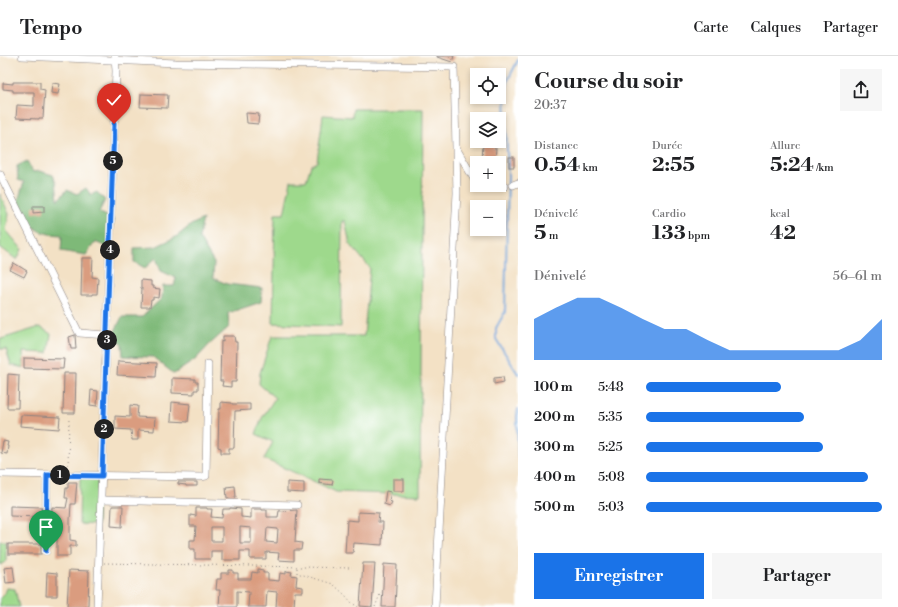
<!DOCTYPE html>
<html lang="fr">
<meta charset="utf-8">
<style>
body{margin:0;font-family:"Libre Bodoni",serif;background:#f6f6f6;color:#202124;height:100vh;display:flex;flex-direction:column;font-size:15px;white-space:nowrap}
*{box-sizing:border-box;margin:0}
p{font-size:13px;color:#757577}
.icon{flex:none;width:22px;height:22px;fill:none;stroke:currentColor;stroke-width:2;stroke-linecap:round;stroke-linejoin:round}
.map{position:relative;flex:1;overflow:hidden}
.side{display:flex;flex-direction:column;background:#fff;width:380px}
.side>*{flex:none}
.buttons{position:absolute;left:470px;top:12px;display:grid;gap:8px}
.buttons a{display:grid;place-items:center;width:36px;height:36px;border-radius:0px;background:#fff;box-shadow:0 2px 6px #0003;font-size:20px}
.pin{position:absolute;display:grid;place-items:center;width:34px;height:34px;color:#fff;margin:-41px -17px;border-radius:50% 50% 50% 0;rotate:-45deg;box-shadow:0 0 4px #0007}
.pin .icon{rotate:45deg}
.km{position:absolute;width:20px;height:20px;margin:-10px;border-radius:50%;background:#222;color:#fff;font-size:11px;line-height:20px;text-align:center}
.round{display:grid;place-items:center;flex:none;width:42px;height:42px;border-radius:0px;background:#f6f6f6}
.head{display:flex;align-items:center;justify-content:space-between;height:68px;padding:0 16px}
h1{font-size:22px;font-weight:800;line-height:30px}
.figures{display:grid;grid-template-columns:repeat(3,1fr);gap:6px;height:68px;padding:4px 16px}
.figures div{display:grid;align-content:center}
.figures b{font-size:20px;font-weight:800}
.figures small{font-size:11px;font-weight:400}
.figures p{font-size:11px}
.chart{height:112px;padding:8px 16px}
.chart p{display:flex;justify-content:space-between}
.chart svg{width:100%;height:72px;margin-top:4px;fill:#1a73e8;opacity:.7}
.primary-button{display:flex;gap:8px;margin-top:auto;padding:8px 16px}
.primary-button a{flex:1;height:46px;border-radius:0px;background:#1a73e8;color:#fff;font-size:16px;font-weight:800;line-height:46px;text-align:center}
.primary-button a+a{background:#f6f6f6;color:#202124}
ul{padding:0 16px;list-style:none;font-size:13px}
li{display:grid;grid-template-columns:64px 48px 1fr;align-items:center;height:30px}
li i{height:10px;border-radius:5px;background:#1a73e8}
header{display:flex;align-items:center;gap:24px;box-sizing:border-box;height:56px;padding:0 20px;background:#fff;border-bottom:1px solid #e0e0e0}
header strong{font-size:19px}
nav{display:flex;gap:22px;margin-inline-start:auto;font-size:14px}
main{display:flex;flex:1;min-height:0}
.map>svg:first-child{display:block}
.green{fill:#9ed98c;stroke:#607e64}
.forest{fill:#7eb978;stroke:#506e5a}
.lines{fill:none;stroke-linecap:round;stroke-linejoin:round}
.stream{stroke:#6aa0d7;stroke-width:2}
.building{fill:#da9c7f;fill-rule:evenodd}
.minor-casing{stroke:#8a8280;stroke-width:8}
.path{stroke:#8a8280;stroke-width:1;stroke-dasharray:1 3;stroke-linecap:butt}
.minor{stroke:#fff;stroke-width:7}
.route-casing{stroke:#fff;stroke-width:8}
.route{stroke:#1a73e8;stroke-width:5}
</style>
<header>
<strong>Tempo</strong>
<nav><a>Carte</a><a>Calques</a><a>Partager</a></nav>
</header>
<main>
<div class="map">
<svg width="518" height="551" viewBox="0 0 518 551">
<rect width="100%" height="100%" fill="#fff"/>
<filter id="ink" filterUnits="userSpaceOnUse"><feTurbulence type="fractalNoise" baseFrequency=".025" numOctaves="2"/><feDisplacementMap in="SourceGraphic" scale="8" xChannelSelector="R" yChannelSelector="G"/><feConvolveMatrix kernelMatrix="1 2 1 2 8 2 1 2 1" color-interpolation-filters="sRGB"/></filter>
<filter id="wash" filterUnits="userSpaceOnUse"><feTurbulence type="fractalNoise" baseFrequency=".012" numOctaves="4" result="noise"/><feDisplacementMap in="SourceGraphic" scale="16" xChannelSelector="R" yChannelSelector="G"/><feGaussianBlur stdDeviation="0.9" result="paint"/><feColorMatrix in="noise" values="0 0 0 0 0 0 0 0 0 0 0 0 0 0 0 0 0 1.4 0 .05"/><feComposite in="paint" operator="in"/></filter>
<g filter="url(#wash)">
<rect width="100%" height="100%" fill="#f3e1c5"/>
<g class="green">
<polygon points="353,53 423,53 420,439 336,436 311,424 264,403 273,386 256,378 262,362 275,342 259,328 260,317 272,280 364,280 370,212 350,188 345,165 342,165 341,271 273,267 275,158 284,158 291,125 306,125 311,109 317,106 323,59 352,61"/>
<polygon points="0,138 9,158 6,174 22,193 17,204 0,191"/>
<polygon points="40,271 51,278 48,297 23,296 24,312 11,309 6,293 0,293 0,282 1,283"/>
<polygon points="80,421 98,422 97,469 79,468"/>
<polygon points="0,485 6,485 6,506 0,509"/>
<polygon points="7,532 15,533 19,551 0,551 0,542 5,537"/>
</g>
<g class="forest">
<polygon points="27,105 33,116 39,115 53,119 56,126 58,144 67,134 77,138 86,132 91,139 97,136 105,144 99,156 114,164 107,191 95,186 86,199 61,195 62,179 49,178 39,175 27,165 17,148 24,126 18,124 17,110"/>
<polygon points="203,163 199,182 214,207 213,222 227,228 262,232 261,246 228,257 229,271 210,288 195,304 174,318 153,301 123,300 122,289 113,279 122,261 142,261 162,242 163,230 174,230 176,222 161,215 156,202 145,212 134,206 134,192 155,191 176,181 191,169"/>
</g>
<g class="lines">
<g class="stream">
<polyline points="518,4 508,24 505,39 508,120 505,256 496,272 496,283 518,318"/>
<polyline points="518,353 517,360 518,401"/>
</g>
</g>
<g id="blocks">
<g class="building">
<polygon points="437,0 454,0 452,6 437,1"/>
<polygon points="13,26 40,26 40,33 45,34 43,62 39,62 39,63 16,62 17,49 34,50 34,36 13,36 13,34 3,33 3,27 13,28"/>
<polygon points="52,27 60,28 58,38 51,37"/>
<polygon points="141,38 168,39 167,52 140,51"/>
<polygon points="246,57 259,58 258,68 247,67"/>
<polygon points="485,85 495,85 494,92 496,92 495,104 482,103 483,88 485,88"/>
<rect x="509" y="101" width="5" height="10"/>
<polygon points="33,150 44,150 44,156 33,157"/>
<polygon points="82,202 93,202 92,221 98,222 97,238 92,238 92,239 81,239"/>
<polygon points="14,207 27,215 24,221 10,214"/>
<polygon points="141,224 151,225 151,230 153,230 153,232 160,233 159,242 153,241 153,244 151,244 150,251 141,251 142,232 141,232"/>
<polygon points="75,279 76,293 71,293 69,281"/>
<polygon points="223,280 234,280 235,286 237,286 236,326 231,326 231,331 222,330 223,325 220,325 221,285 223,286"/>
<polygon points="24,302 64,303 63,313 24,312"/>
<polygon points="118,305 157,307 156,321 117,319"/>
<polygon points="64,317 76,317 75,357 63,357"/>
<polygon points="8,318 19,319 18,352 7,352"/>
<polygon points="503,321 504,326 494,328 494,322"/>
<polygon points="172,322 195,323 195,326 198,326 198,334 194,334 194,338 172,337"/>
<polygon points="91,334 98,335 97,350 90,349"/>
<polygon points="172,346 190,348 188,366 171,365"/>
<polygon points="221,346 232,347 232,348 250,348 250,354 235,355 234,392 229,392 229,397 221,397 221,392 218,391 219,353 221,353"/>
<polygon points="130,349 138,350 137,361 155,362 154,375 138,374 138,384 132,384 131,374 115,373 115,360 130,361"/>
<polygon points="21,359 60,361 59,373 20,370"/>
<polygon points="3,385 8,386 7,390 8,390 7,398 1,397"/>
<polygon points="319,423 333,424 332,429 319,427"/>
<rect x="393" y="423" width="11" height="12"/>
<polygon points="68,426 77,426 75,448 71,448 70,464 70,484 76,485 76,490 70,490 70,500 57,500 57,476 51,476 52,451 66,452 68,442 65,442 66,432 68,432"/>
<polygon points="178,426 197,426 197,430 186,430 186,429 178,428"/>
<polygon points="287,426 304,427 304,437 287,436"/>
<polygon points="235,430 236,441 227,442 226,431"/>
<polygon points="386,435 391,436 389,445 392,446 390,450 384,448"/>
<polygon points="10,450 42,451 41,461 10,460"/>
<polygon points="112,450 123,450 122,471 111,470"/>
<path d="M 196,452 L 207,452 L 207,453 L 212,453 L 211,461 L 222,462 L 223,453 L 230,453 L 230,452 L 241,453 L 241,461 L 251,462 L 251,453 L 262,453 L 262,454 L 267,454 L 267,461 L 278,461 L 279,455 L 297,454 L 295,486 L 302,487 L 301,494 L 294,494 L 294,505 L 278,504 L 279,497 L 266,496 L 266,503 L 250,503 L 250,495 L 240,495 L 240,504 L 222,504 L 222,495 L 211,495 L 211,503 L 195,503 L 195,493 L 190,493 L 190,484 L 195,484 L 196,470 L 190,470 L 190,459 L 196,460 ZM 211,471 L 222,471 L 222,485 L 211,485 ZM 240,471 L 251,472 L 251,487 L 240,487 ZM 267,472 L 278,473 L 277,487 L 266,486 Z"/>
<polygon points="358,456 379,457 378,466 383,466 382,489 354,487 353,497 345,497 347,464 358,465"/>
<rect x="8" y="488" width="33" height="10"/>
<polygon points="363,507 375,507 372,551 360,550"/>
<polygon points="384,508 397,509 395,551 382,551"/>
<polygon points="13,511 15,526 6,527 4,512"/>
<polygon points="258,513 263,514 263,517 268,517 268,524 279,525 280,517 286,518 286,515 292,516 291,519 297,520 296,530 303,531 303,536 295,536 294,551 276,551 277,536 267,535 266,551 248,551 249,536 237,535 237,551 219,551 220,534 216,534 217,523 221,523 221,517 229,517 229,514 233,514 233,517 238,517 238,523 251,523 252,516 258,517"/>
<polygon points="69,514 89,515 88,551 67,551"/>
<polygon points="47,516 57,517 57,540 46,540"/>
</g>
</g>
</g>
<g filter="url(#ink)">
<use href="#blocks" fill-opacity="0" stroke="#8a8280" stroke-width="1"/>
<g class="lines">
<g class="minor-casing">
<g id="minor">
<polyline points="22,0 176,7 454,11 456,92 477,128"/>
<polyline points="0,118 79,277 107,279"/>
<polyline points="495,129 505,130"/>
<polyline points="513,129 518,127"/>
<polyline points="0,418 201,421 206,420 208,308"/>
<polyline points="101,444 297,449"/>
<polyline points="46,495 47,419"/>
<polyline points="97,551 116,15 115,0"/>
<polyline points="435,551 457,137 456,94"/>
</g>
</g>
<g class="path">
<polyline points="68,413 69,361"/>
<polyline points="104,507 352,512"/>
<polyline points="297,512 297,517 333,528 345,539 352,547 358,551"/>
<polyline points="375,551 381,536"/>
</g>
<use href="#minor" class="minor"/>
</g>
</g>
<g class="lines" filter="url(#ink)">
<g class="route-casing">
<polyline id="route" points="46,495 47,419 102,420 114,68"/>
</g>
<use href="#route" class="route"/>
</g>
</svg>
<div class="buttons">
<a><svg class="icon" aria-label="locate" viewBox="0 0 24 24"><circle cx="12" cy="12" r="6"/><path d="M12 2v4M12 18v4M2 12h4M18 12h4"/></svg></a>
<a><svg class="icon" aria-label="layers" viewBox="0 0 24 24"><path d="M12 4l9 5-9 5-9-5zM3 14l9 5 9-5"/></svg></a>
<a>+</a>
<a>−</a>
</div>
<div class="pin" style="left:46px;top:495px;background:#1e9e55"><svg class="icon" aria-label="arrive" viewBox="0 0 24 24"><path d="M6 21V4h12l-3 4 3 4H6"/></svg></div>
<div class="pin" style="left:114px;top:68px;background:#d93025"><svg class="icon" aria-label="check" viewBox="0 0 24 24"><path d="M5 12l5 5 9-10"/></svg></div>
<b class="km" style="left:60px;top:419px">1</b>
<b class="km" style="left:104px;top:373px">2</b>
<b class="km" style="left:107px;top:284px">3</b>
<b class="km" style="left:110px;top:194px">4</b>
<b class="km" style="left:113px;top:105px">5</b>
</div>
<section class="side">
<div class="head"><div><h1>Course du soir</h1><p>20:37</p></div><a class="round"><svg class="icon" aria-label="share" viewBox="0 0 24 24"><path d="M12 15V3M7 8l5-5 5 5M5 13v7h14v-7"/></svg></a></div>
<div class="figures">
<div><p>Distance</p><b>0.54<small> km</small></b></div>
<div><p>Durée</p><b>2:55</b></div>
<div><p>Allure</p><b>5:24<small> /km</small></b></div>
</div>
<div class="figures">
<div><p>Dénivelé</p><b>5<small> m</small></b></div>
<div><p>Cardio</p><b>133<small> bpm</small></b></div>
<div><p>kcal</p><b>42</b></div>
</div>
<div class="chart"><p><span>Dénivelé</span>56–61 m</p>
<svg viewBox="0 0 160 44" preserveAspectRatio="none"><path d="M0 44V19L10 12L20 6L30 6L40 12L50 19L60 25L70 25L80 32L90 38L100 38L110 38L120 38L130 38L140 38L150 32L160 19V44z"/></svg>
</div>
<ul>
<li><b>100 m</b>5:48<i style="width:57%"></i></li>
<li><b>200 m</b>5:35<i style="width:67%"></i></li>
<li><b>300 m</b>5:25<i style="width:75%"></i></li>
<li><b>400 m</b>5:08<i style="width:94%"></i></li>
<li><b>500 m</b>5:03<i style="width:100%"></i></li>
</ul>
<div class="primary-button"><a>Enregistrer</a><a>Partager</a></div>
</section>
</main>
